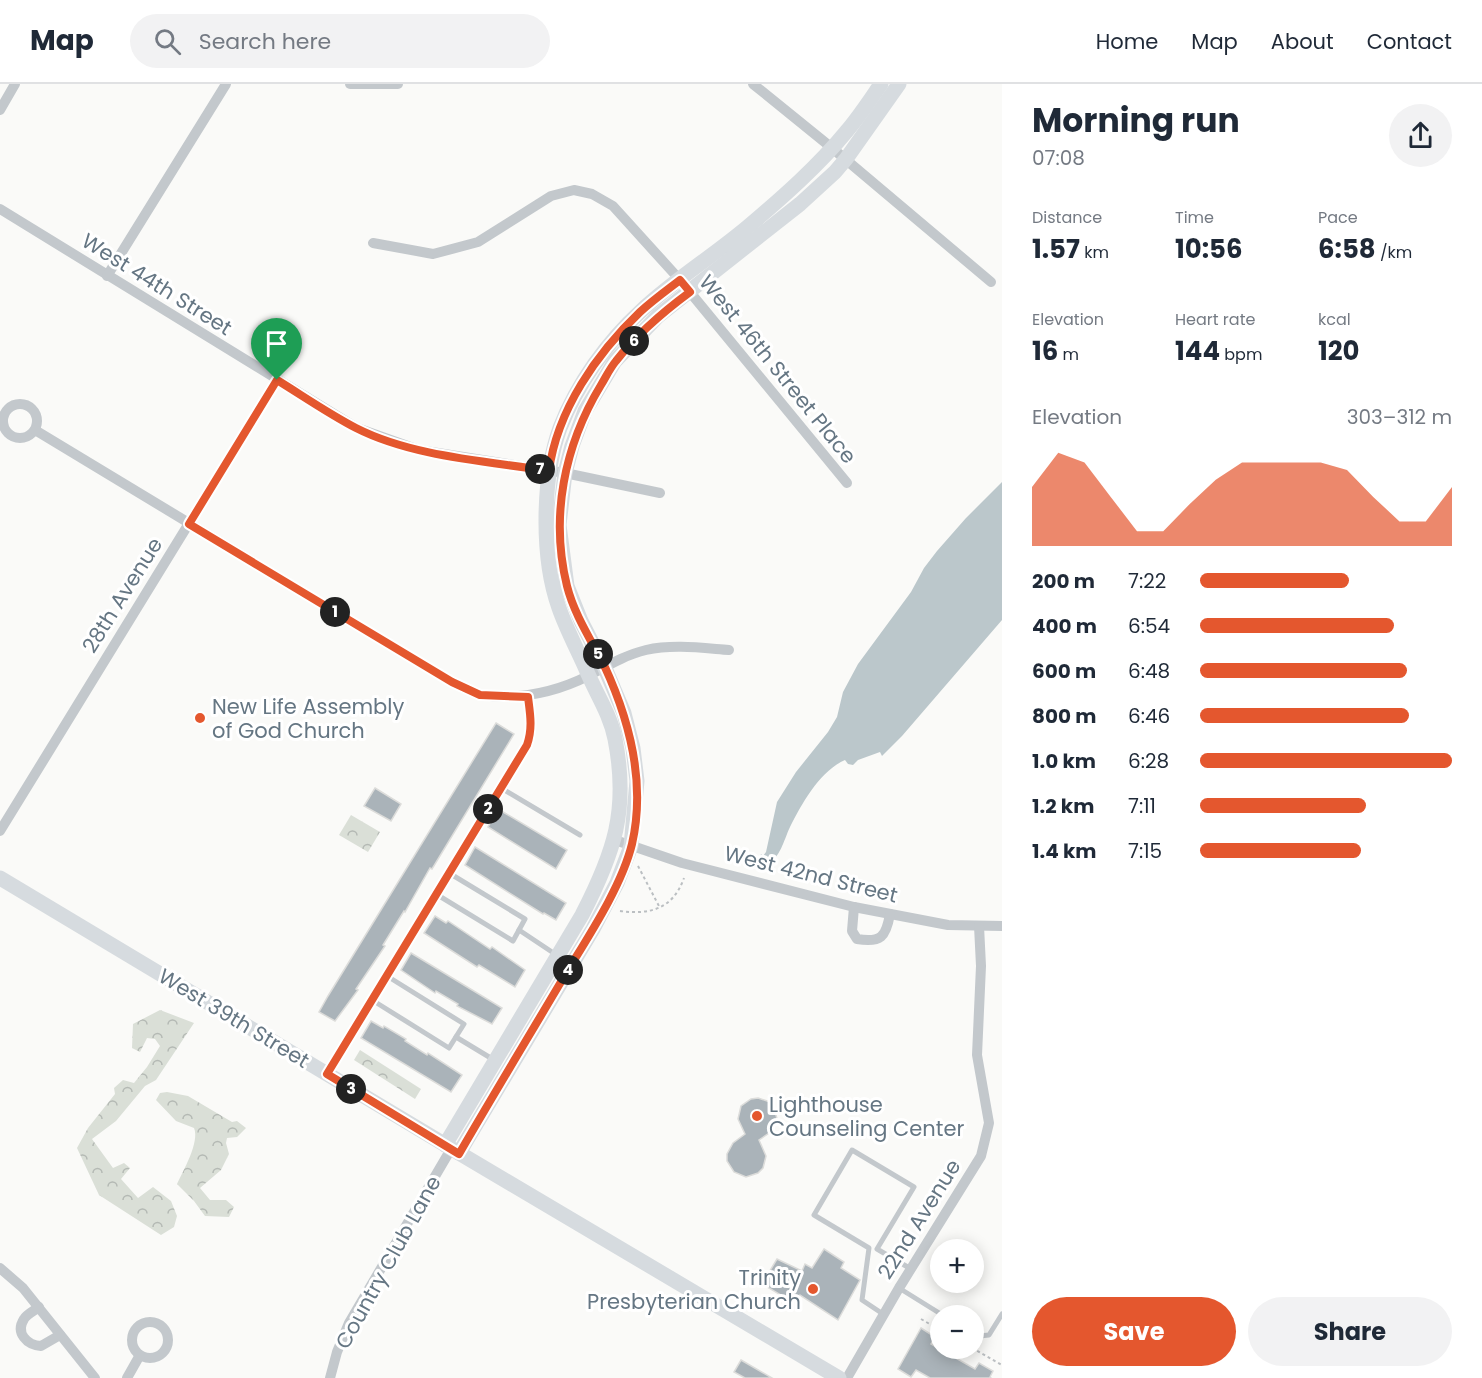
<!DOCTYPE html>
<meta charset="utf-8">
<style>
body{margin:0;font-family:Poppins,sans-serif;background:#f2f2f3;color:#1f2937;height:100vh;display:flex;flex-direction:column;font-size:22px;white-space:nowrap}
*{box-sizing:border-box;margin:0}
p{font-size:20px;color:#747a83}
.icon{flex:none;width:33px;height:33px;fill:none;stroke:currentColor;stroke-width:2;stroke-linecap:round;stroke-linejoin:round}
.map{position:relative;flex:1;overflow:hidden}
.panel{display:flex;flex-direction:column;background:#fff;width:480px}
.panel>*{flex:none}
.fabs{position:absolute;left:930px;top:1155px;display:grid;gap:12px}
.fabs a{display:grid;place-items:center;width:54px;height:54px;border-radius:50%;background:#fff;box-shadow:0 3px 15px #0003;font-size:30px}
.pin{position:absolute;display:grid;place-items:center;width:51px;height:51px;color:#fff;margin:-62px -26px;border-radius:50% 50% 50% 0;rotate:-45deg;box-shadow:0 0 6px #0007}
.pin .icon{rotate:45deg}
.km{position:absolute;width:30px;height:30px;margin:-15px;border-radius:50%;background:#222;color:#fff;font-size:16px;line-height:30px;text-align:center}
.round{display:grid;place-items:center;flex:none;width:63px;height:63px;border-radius:32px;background:#f2f2f3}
.summary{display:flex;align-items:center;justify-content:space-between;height:102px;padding:0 30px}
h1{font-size:33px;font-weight:700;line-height:45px}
.figures{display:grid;grid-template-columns:repeat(3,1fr);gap:9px;height:102px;padding:6px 30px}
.figures div{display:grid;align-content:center}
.figures b{font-size:26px;font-weight:700}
.figures small{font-size:16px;font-weight:400}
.figures p{font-size:16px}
.chart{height:168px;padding:12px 30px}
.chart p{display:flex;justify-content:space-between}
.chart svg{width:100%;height:108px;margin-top:6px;fill:#e4572e;opacity:.7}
.primary-button{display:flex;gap:12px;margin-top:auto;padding:12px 30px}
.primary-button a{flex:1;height:69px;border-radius:36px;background:#e4572e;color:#fff;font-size:24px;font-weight:700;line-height:69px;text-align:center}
.primary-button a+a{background:#f2f2f3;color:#1f2937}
ul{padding:0 30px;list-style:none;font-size:20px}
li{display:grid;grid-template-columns:96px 72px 1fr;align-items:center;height:45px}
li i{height:15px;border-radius:8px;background:#e4572e}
header{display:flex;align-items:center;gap:36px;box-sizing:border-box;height:84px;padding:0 30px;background:#fff;border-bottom:2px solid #e0e1e3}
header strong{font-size:28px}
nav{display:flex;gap:33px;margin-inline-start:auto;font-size:21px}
.search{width:420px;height:54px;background:#f2f2f3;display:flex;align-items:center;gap:15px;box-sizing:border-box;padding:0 21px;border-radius:33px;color:#747a83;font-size:22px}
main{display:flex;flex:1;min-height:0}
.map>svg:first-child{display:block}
.forest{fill:url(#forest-crowns)}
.water{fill:#bbc7cb}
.building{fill:#aab3b9;stroke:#dcdcda;stroke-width:1.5}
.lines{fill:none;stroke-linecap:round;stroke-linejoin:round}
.path{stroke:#bbbfc2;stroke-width:2;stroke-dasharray:3 3;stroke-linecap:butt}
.lane{stroke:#c3c8cc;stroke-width:5}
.street{stroke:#c3c8cc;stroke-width:10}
.secondary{stroke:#d6dbdf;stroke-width:15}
.route-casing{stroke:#fff;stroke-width:12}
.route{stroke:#e4572e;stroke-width:8}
.poi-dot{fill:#e4572e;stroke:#fff;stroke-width:2}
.labels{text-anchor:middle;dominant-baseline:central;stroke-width:6;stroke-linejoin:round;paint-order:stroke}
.street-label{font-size:21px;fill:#657683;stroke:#fff}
.poi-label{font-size:21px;fill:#657683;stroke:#fff;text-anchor:start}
</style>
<header>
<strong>Map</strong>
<div class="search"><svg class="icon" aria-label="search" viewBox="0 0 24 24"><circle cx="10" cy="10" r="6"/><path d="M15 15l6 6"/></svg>Search here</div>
<nav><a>Home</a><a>Map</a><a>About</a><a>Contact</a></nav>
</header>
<main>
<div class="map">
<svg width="1002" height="1294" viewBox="0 0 1002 1294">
<defs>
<pattern id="forest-crowns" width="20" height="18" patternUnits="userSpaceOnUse" patternTransform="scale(1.5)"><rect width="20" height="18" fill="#dadfd7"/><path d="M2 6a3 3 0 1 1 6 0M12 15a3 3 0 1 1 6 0" fill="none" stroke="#b4b9b4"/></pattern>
</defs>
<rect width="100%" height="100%" fill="#fafaf8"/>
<g class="forest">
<polygon points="351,731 380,748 368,768 339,751"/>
<polygon points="160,926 194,939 156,996 145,1002 116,1037 92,1055 113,1084 124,1079 130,1084 121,1095 138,1114 153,1103 171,1117 177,1132 174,1143 161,1151 99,1111 77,1064 88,1044 115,1010 114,1004 123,996 134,999 147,983 160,962 155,955 147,954 140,968 132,964 133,940"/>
<polygon points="360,966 421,1005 415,1015 354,976"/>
<path d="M 167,1008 L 188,1012 L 232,1038 L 237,1037 L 246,1044 L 237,1053 L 227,1054 L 226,1059 L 229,1070 L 221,1086 L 200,1104 L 210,1116 L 226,1116 L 234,1123 L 229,1133 L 205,1132 L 194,1117 L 177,1100 C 183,1087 200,1058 194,1044 L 176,1037 L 156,1016 L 160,1009 Z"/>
</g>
<path class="water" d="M 1002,398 L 1002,536 L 902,652 L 882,672 L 880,668 L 858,676 L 853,681 L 848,680 L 845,676 C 820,687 802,719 790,743 C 783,758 781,773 766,781 L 759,777 L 761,770 L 763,772 L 766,768 L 777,718 L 796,688 L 828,648 L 837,633 L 843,608 L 858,580 L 911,508 L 924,484 L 937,467 L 966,434 Z"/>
<g class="building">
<polygon points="496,639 514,650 432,785 430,784 405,828 404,827 383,861 385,862 356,905 358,906 335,937 319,928 328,912"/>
<polygon points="375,704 401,720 391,737 364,722"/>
<polygon points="498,725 567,766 556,785 488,743"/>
<polygon points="475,763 566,819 556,836 544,829 543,830 465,781"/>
<polygon points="435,832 446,839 448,837 490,865 492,863 525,886 515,903 479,881 477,883 424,849"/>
<polygon points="411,869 502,924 492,940 457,922 458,920 436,907 435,909 401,886"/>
<polygon points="371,937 383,944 384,942 406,955 405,957 427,971 428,969 462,991 451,1008 361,954"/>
<polygon points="758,1014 770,1018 774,1023 777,1035 772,1047 759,1056 766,1072 763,1084 758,1089 746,1093 734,1088 727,1077 727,1070 733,1059 745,1050 738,1035 741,1022 751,1015"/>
<polygon points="824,1165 844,1178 841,1184 860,1196 838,1236 800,1211 789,1216 762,1200 777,1175 802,1187 805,1180 812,1184"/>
<polygon points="921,1244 935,1253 931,1260 975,1285 979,1279 993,1287 990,1293 991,1294 930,1294 916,1286 911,1293 898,1285"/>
<polygon points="741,1276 772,1294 745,1294 734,1288"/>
</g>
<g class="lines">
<g class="path">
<polyline points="638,782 660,824"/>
<path d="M 620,827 C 650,831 673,825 684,794"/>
<polyline points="921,1235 940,1246"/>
<polyline points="972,1264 1002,1281"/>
</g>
<g class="lane">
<polyline points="501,704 580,751"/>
<polyline points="436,810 513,857 525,835 449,789"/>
<polyline points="519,846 555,870"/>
<polyline points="372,916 449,964 464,940 387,892"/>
<polyline points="456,953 494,976"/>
<path d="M 328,989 L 527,661 C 533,644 530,629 528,613"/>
<polyline points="899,1204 944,1232"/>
<polyline points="883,1230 862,1216 869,1164 814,1131 852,1066 914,1103 877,1165 911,1185"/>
<polyline points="974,1249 979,1252 989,1251 1002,1230"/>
</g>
<g class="street">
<polyline points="350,0 398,0"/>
<polyline points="753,0 832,64 991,198"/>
<polyline points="0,26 15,0"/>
<polyline points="0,125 357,344 419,366 565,389 660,409"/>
<polyline points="373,159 433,170 478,158 551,112 574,106 592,110 613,122 680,196 847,399"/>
<polyline points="107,192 226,0"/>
<circle cx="20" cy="337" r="17"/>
<path d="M 35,346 L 452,598 C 461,602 472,609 481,611 C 519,616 554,609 588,592 C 607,582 625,571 646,566 C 673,560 702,564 729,566"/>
<polyline points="0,747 277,296"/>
<polyline points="615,756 682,779 854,823 948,841 1002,842"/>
<path d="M 854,823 L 852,847 L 857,855 C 881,859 886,853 890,830"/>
<polyline points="0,1184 23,1204 95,1294"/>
<path d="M 39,1223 C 34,1227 27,1230 24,1235 C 15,1249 27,1261 41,1262 L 60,1251"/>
<circle cx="150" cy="1256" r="18"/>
<polyline points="127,1294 140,1271"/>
<polyline points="330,1294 337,1268 349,1239 451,1065"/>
<polyline points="847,1294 899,1204 981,1072 989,1039 977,971 981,882 979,842"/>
</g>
<g class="secondary">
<polyline points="0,794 459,1069 839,1294"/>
<path d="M 445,1061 L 582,831 C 614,769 629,726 615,655 C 610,629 595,608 585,583 C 576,563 566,544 559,524 C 541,474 542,394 560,344 C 577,300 607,258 641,227 C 675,195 715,171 750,141 C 784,112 818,82 846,48 C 859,33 870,16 881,0"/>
<polyline points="459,1069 593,845 617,799 631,762 637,697 633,664 624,629 604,582 581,537 567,502 559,441 565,389 572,362 585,327 615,277 658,232 800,120 835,88 846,75 899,0"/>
</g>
</g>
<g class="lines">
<g class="route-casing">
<path id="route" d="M 680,196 L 690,208 C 663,228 637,250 616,277 C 610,284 606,293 601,301 C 564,362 550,433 567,502 C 574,530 591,556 604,581 C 630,637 646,699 632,760 C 622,801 590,850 568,886 C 532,947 495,1008 459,1070 L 327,990 L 527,661 C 533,644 530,629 528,613 L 480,611 L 452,598 L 189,440 L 277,296 C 303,312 329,330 356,344 C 413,373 487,377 549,387 C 557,326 597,269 640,228 C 653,216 667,206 680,196 Z"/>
</g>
<use href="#route" class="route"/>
</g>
<g class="poi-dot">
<circle cx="200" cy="634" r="6"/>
<circle cx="757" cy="1032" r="6"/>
<circle cx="813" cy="1205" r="6"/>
</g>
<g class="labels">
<g class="street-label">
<text transform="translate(157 200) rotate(32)">West 44th Street</text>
<text transform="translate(778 285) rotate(51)">West 46th Street Place</text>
<text transform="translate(122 511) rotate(-58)">28th Avenue</text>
<text transform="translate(811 790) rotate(14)">West 42nd Street</text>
<text transform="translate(234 934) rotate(31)">West 39th Street</text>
<text transform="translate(919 1135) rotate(-58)">22nd Avenue</text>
<text transform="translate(388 1178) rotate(-61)">Country Club Lane</text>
</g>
<g class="poi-label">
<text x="212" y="622">New Life Assembly<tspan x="212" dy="24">of God Church</tspan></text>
<text x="769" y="1020">Lighthouse<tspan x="769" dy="24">Counseling Center</tspan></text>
<text x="801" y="1193" text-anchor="end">Trinity<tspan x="801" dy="24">Presbyterian Church</tspan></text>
</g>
</g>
</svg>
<div class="fabs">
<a>+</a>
<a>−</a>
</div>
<div class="pin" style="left:277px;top:296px;background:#1e9e55"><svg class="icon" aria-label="arrive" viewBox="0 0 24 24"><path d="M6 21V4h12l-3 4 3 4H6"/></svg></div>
<b class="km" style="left:335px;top:528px">1</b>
<b class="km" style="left:488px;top:725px">2</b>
<b class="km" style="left:351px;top:1005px">3</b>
<b class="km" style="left:568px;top:886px">4</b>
<b class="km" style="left:598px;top:570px">5</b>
<b class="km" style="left:634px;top:257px">6</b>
<b class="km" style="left:540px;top:385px">7</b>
</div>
<section class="panel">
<div class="summary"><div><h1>Morning run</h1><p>07:08</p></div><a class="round"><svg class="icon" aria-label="share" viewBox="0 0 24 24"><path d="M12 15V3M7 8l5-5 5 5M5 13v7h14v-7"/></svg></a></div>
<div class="figures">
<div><p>Distance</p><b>1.57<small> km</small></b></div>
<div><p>Time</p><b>10:56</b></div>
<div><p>Pace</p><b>6:58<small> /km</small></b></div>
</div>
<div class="figures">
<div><p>Elevation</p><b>16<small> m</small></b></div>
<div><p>Heart rate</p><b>144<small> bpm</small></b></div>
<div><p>kcal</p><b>120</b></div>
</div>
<div class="chart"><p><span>Elevation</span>303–312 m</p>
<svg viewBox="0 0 160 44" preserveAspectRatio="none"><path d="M0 44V20L10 6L20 10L30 24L40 38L50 38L60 27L70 17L80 10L90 10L100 10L110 10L120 13L130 24L140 34L150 34L160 20V44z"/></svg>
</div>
<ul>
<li><b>200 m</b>7:22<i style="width:59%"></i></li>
<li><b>400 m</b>6:54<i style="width:77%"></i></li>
<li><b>600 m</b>6:48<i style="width:82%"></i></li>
<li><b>800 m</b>6:46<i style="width:83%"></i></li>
<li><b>1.0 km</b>6:28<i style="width:100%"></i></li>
<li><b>1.2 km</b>7:11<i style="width:66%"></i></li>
<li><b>1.4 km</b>7:15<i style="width:64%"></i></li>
</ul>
<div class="primary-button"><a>Save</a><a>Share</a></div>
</section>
</main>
